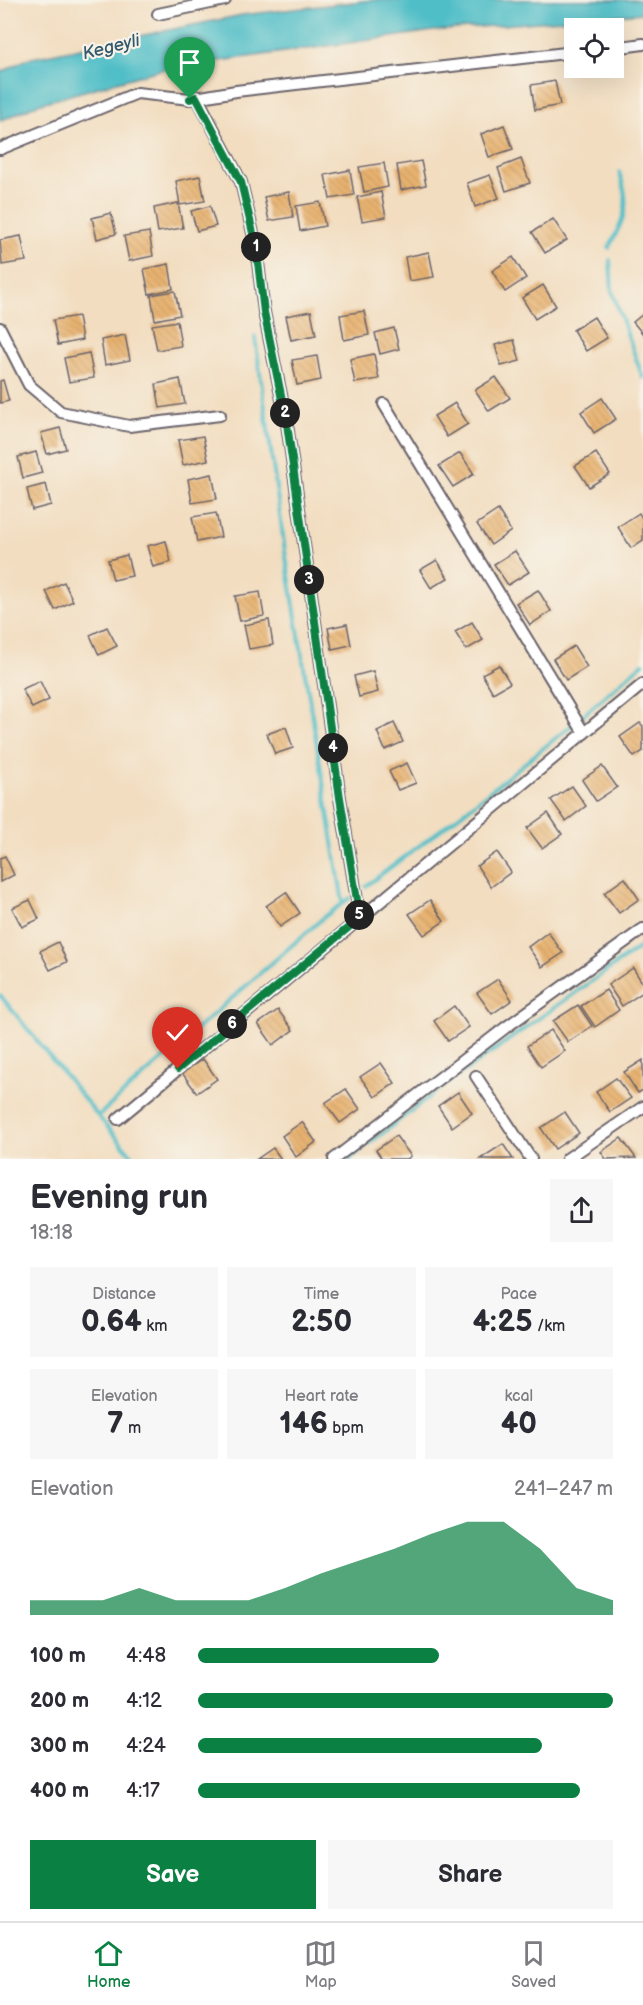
<!DOCTYPE html>
<meta charset="utf-8">
<style>
body{margin:0;font-family:"Balsamiq Sans",sans-serif;background:#f7f7f7;color:#2b2b33;height:100vh;display:flex;flex-direction:column;font-size:22px;white-space:nowrap}
*{box-sizing:border-box;margin:0}
p{font-size:20px;color:#7c7c81}
.icon{flex:none;width:33px;height:33px;fill:none;stroke:currentColor;stroke-width:2;stroke-linecap:round;stroke-linejoin:round}
.map{position:relative;height:1159px;overflow:hidden}
.side{display:flex;flex-direction:column;background:#fff;flex:1}
.side>*{flex:none}
.tools{position:absolute;left:564px;top:18px;display:grid;gap:12px}
.tools a{display:grid;place-items:center;width:60px;height:60px;border-radius:0px;background:#fff;box-shadow:0 6px 24px #0002;font-size:30px}
.pin{position:absolute;display:grid;place-items:center;width:51px;height:51px;color:#fff;margin:-62px -26px;border-radius:50% 50% 50% 0;rotate:-45deg;box-shadow:0 0 6px #0007}
.pin .icon{rotate:45deg}
.km{position:absolute;width:30px;height:30px;margin:-15px;border-radius:50%;background:#222;color:#fff;font-size:16px;line-height:30px;text-align:center}
.round{display:grid;place-items:center;flex:none;width:63px;height:63px;border-radius:0px;background:#f7f7f7}
.overview{display:flex;align-items:center;justify-content:space-between;height:102px;padding:0 30px}
h1{font-size:33px;font-weight:700;line-height:45px}
.stats{display:grid;grid-template-columns:repeat(3,1fr);gap:9px;height:102px;padding:6px 30px}
.stats div{display:grid;align-content:center;border-radius:0px;background:#f7f7f7;text-align:center}
.stats b{font-size:30px;font-weight:700}
.stats small{font-size:16px;font-weight:400}
.stats p{font-size:16px}
.chart{height:168px;padding:12px 30px}
.chart p{display:flex;justify-content:space-between}
.chart svg{width:100%;height:108px;margin-top:6px;fill:#0b8043;opacity:.7}
.primary-button{display:flex;gap:12px;margin-top:auto;padding:12px 30px}
.primary-button a{flex:1;height:69px;border-radius:0px;background:#0b8043;color:#fff;font-size:24px;font-weight:700;line-height:69px;text-align:center}
.primary-button a+a{background:#f7f7f7;color:#2b2b33}
ul{padding:0 30px;list-style:none;font-size:20px}
li{display:grid;grid-template-columns:96px 72px 1fr;align-items:center;height:45px}
li i{height:15px;border-radius:8px;background:#0b8043}
.menu{display:flex;justify-content:space-around;align-items:center;height:84px;border-top:2px solid #e1e1e2;background:#fff;font-size:16px;color:#7c7c81}
.menu a{display:grid;justify-items:center;gap:3px}
.menu .on{color:#0b8043}
.map>svg:first-child{display:block}
.water{fill:#50bec7;stroke:#397081;stroke-width:1.5}
.lines{fill:none;stroke-linecap:round;stroke-linejoin:round}
.stream{stroke:#50bec7;stroke-width:4}
.building{fill:url(#building-back-hatch)}
.street-casing{stroke:#6b636a;stroke-width:14}
.street{stroke:#fff;stroke-width:10}
.route-casing{stroke:#fff;stroke-width:12}
.route{stroke:#0b8043;stroke-width:8}
.labels{text-anchor:middle;dominant-baseline:central;stroke-width:4.5;stroke-linejoin:round;paint-order:stroke}
.water-label{font-size:18px;font-style:italic;fill:#32596c;stroke:#f7f3e8}
</style>
<div class="map">
<svg width="643" height="1159" viewBox="0 0 643 1159">
<defs>
<pattern id="building-back-hatch" width="6" height="6" patternUnits="userSpaceOnUse" patternTransform="scale(1.5)"><rect width="6" height="6" fill="#e8b270"/><path d="M-1 5l2 2M0 0l6 6M5-1l2 2" fill="none" stroke="#c79962"/></pattern>
</defs>
<rect width="100%" height="100%" fill="#f7f3e8"/>
<filter id="ink" filterUnits="userSpaceOnUse"><feTurbulence type="fractalNoise" baseFrequency=".0167" numOctaves="2"/><feDisplacementMap in="SourceGraphic" scale="12" xChannelSelector="R" yChannelSelector="G"/><feConvolveMatrix kernelMatrix="1 2 1 2 8 2 1 2 1" color-interpolation-filters="sRGB"/></filter>
<filter id="wash" filterUnits="userSpaceOnUse"><feTurbulence type="fractalNoise" baseFrequency=".008" numOctaves="4" result="noise"/><feDisplacementMap in="SourceGraphic" scale="24" xChannelSelector="R" yChannelSelector="G"/><feGaussianBlur stdDeviation="1.35" result="paint"/><feColorMatrix in="noise" values="0 0 0 0 0 0 0 0 0 0 0 0 0 0 0 0 0 1.4 0 .05"/><feComposite in="paint" operator="in"/></filter>
<g filter="url(#wash)">
<rect width="100%" height="100%" fill="#f2ddc0"/>
<polygon class="water" points="372,0 643,0 643,13 434,31 163,69 38,104 0,121 0,73 27,59 242,15"/>
<g class="lines">
<g class="stream">
<path d="M 609,248 C 624,217 632,207 619,172"/>
<polyline points="610,260 612,291 643,378"/>
<polyline points="255,337 285,551 343,903"/>
<polyline points="580,718 643,663"/>
<polyline points="366,886 464,812 572,725"/>
<polyline points="0,995 98,1116 135,1159"/>
<polyline points="98,1116 323,918 350,898"/>
<polyline points="349,1159 442,1087 643,945"/>
</g>
</g>
<g id="blocks">
<g class="building">
<polygon points="555,81 560,105 535,110 531,85"/>
<polygon points="504,125 513,149 489,157 481,134"/>
<polygon points="521,159 530,183 506,191 498,168"/>
<polygon points="421,161 426,185 401,190 397,165"/>
<polygon points="384,163 388,187 364,192 359,167"/>
<polygon points="350,170 354,195 330,199 325,175"/>
<polygon points="490,175 499,198 475,207 467,183"/>
<polygon points="200,176 205,201 180,205 176,181"/>
<polygon points="289,192 293,217 269,221 264,197"/>
<polygon points="381,192 386,217 362,221 357,197"/>
<polygon points="320,202 325,226 300,231 296,206"/>
<polygon points="178,203 183,228 158,232 154,208"/>
<polygon points="210,206 216,226 197,231 191,211"/>
<polygon points="111,213 116,234 97,239 92,218"/>
<polygon points="553,219 567,240 545,253 532,232"/>
<polygon points="149,232 153,256 129,261 124,236"/>
<polygon points="21,236 26,261 2,265 0,240"/>
<polygon points="429,252 434,277 409,281 405,257"/>
<polygon points="513,257 526,278 505,292 492,271"/>
<polygon points="169,264 173,289 149,294 144,269"/>
<polygon points="543,285 556,306 535,319 522,298"/>
<polygon points="175,291 180,315 155,320 151,295"/>
<polygon points="311,311 316,335 291,340 286,316"/>
<polygon points="364,311 369,335 344,340 340,315"/>
<polygon points="643,314 643,334 633,322"/>
<polygon points="78,316 82,340 58,345 53,320"/>
<polygon points="594,317 607,338 586,351 573,330"/>
<polygon points="177,321 181,346 157,350 152,325"/>
<polygon points="394,328 399,349 380,354 375,333"/>
<polygon points="125,335 130,360 105,365 101,340"/>
<polygon points="514,340 520,361 501,366 495,345"/>
<polygon points="89,353 94,378 69,382 64,358"/>
<polygon points="374,354 379,379 355,383 350,359"/>
<polygon points="317,356 321,380 297,385 292,360"/>
<polygon points="496,377 510,398 489,411 475,390"/>
<polygon points="180,379 185,404 160,408 156,384"/>
<polygon points="3,380 9,401 0,403 0,381"/>
<polygon points="602,398 616,419 594,433 581,412"/>
<polygon points="455,403 468,424 447,437 434,416"/>
<polygon points="60,428 66,449 47,454 41,433"/>
<polygon points="203,436 208,460 183,465 178,440"/>
<polygon points="36,452 42,473 23,478 18,457"/>
<polygon points="460,453 474,474 453,487 439,466"/>
<polygon points="596,453 610,474 589,487 575,466"/>
<polygon points="212,474 217,499 192,503 188,479"/>
<polygon points="46,484 51,505 32,510 27,489"/>
<polygon points="498,510 511,531 491,545 477,524"/>
<polygon points="216,513 221,537 197,542 192,517"/>
<polygon points="639,513 643,520 643,540 631,548 618,527"/>
<polygon points="166,541 171,562 153,567 147,546"/>
<polygon points="515,551 529,572 508,585 494,564"/>
<polygon points="127,555 132,576 113,580 108,560"/>
<polygon points="437,560 448,578 431,588 420,570"/>
<polygon points="64,582 73,601 55,610 46,591"/>
<polygon points="538,590 551,611 530,625 516,603"/>
<polygon points="260,592 264,616 240,621 235,596"/>
<polygon points="269,620 273,645 249,649 244,625"/>
<polygon points="472,622 483,640 466,650 455,632"/>
<polygon points="347,624 351,645 332,649 328,628"/>
<polygon points="107,627 117,646 99,655 90,635"/>
<polygon points="574,646 587,667 566,680 553,659"/>
<polygon points="499,665 510,683 493,693 482,674"/>
<polygon points="373,671 378,692 359,697 354,676"/>
<polygon points="40,681 49,700 32,708 22,689"/>
<polygon points="394,723 403,742 385,750 377,731"/>
<polygon points="640,723 643,726 643,751 634,757 620,737"/>
<polygon points="286,727 293,748 275,754 267,734"/>
<polygon points="407,763 416,783 398,790 389,771"/>
<polygon points="602,766 617,787 596,801 582,780"/>
<polygon points="572,786 586,806 566,821 551,800"/>
<polygon points="548,813 562,834 542,848 527,828"/>
<polygon points="497,852 511,872 491,887 477,866"/>
<polygon points="5,856 14,875 0,882 0,858"/>
<polygon points="625,878 639,899 619,913 604,893"/>
<polygon points="286,892 300,913 280,927 266,906"/>
<polygon points="30,900 39,919 22,927 12,908"/>
<polygon points="430,900 444,921 424,935 409,914"/>
<polygon points="548,932 563,953 542,967 528,947"/>
<polygon points="58,942 67,962 50,970 40,951"/>
<polygon points="633,968 643,984 643,992 622,1006 608,985"/>
<polygon points="498,979 512,1000 492,1014 477,993"/>
<polygon points="606,990 619,1010 595,1027 581,1006"/>
<polygon points="578,1005 592,1026 568,1042 553,1021"/>
<polygon points="454,1006 469,1027 448,1041 434,1021"/>
<polygon points="278,1010 293,1030 273,1045 258,1024"/>
<polygon points="551,1030 565,1051 541,1067 527,1046"/>
<polygon points="203,1059 217,1079 197,1093 182,1073"/>
<polygon points="643,1060 643,1090 638,1093 624,1072"/>
<polygon points="381,1063 395,1083 375,1097 360,1077"/>
<polygon points="616,1078 631,1098 610,1112 596,1092"/>
<polygon points="346,1089 360,1109 340,1123 325,1103"/>
<polygon points="458,1092 472,1113 452,1127 438,1106"/>
<polygon points="565,1112 579,1133 555,1149 541,1128"/>
<polygon points="302,1122 316,1142 296,1157 282,1136"/>
<polygon points="396,1136 411,1156 407,1159 382,1159 376,1150"/>
<polygon points="621,1138 636,1158 606,1159 601,1152"/>
<polygon points="503,1144 513,1159 480,1159"/>
<polygon points="273,1148 281,1159 257,1159"/>
</g>
</g>
</g>
<g filter="url(#ink)">
<use href="#blocks" fill-opacity="0" stroke="#6b636a" stroke-width="1.5"/>
<g class="lines">
<g class="street-casing">
<g id="street">
<polyline points="158,14 225,0"/>
<polyline points="614,48 643,44"/>
<polyline points="197,97 241,182 256,246 264,312 287,424 340,798 360,918"/>
<polyline points="0,149 137,93 190,99 236,91 574,52"/>
<polyline points="0,328 29,385 61,412 129,426 220,415"/>
<polyline points="384,404 584,733"/>
<polyline points="476,1076 531,1159"/>
<polyline points="118,1119 643,684"/>
<polyline points="334,1159 505,1028 643,929"/>
<polyline points="567,1159 643,1107"/>
</g>
</g>
<use href="#street" class="street"/>
</g>
</g>
<g class="lines" filter="url(#ink)">
<g class="route-casing">
<polyline id="route" points="178,1069 360,918 340,798 287,424 264,312 256,246 241,182 196,97 190,99"/>
</g>
<use href="#route" class="route"/>
</g>
<g class="labels">
<g class="water-label">
<text transform="translate(111 47) rotate(-14)">Kegeyli</text>
</g>
</g>
</svg>
<div class="tools">
<a><svg class="icon" aria-label="locate" viewBox="0 0 24 24"><circle cx="12" cy="12" r="6"/><path d="M12 2v4M12 18v4M2 12h4M18 12h4"/></svg></a>
</div>
<div class="pin" style="left:190px;top:99px;background:#1e9e55"><svg class="icon" aria-label="arrive" viewBox="0 0 24 24"><path d="M6 21V4h12l-3 4 3 4H6"/></svg></div>
<div class="pin" style="left:178px;top:1069px;background:#d93025"><svg class="icon" aria-label="check" viewBox="0 0 24 24"><path d="M5 12l5 5 9-10"/></svg></div>
<b class="km" style="left:256px;top:247px">1</b>
<b class="km" style="left:285px;top:413px">2</b>
<b class="km" style="left:309px;top:580px">3</b>
<b class="km" style="left:333px;top:748px">4</b>
<b class="km" style="left:359px;top:915px">5</b>
<b class="km" style="left:232px;top:1024px">6</b>
</div>
<section class="side">
<div class="overview"><div><h1>Evening run</h1><p>18:18</p></div><a class="round"><svg class="icon" aria-label="share" viewBox="0 0 24 24"><path d="M12 15V3M7 8l5-5 5 5M5 13v7h14v-7"/></svg></a></div>
<div class="stats">
<div><p>Distance</p><b>0.64<small> km</small></b></div>
<div><p>Time</p><b>2:50</b></div>
<div><p>Pace</p><b>4:25<small> /km</small></b></div>
</div>
<div class="stats">
<div><p>Elevation</p><b>7<small> m</small></b></div>
<div><p>Heart rate</p><b>146<small> bpm</small></b></div>
<div><p>kcal</p><b>40</b></div>
</div>
<div class="chart"><p><span>Elevation</span>241–247 m</p>
<svg viewBox="0 0 160 44" preserveAspectRatio="none"><path d="M0 44V38L10 38L20 38L30 33L40 38L50 38L60 38L70 33L80 27L90 22L100 17L110 11L120 6L130 6L140 17L150 33L160 38V44z"/></svg>
</div>
<ul>
<li><b>100 m</b>4:48<i style="width:58%"></i></li>
<li><b>200 m</b>4:12<i style="width:100%"></i></li>
<li><b>300 m</b>4:24<i style="width:83%"></i></li>
<li><b>400 m</b>4:17<i style="width:92%"></i></li>
</ul>
<div class="primary-button"><a>Save</a><a>Share</a></div>
</section>
<nav class="menu">
<a class="on"><svg class="icon" aria-label="home" viewBox="0 0 24 24"><path d="M3 11l9-7 9 7M6 9v11h12V9"/></svg>Home</a>
<a><svg class="icon" aria-label="map" viewBox="0 0 24 24"><path d="M3 6l6-2 6 2 6-2v14l-6 2-6-2-6 2zM9 4v14M15 6v14"/></svg>Map</a>
<a><svg class="icon" aria-label="saved" viewBox="0 0 24 24"><path d="M7 4h10v16l-5-4-5 4z"/></svg>Saved</a>
</nav>
